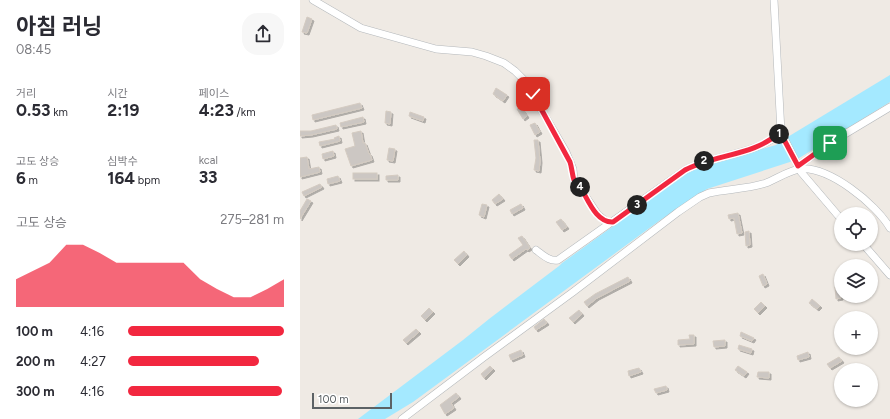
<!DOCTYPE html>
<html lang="ko">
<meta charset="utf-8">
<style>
body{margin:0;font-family:Figtree,"Noto Sans KR",sans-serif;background:#f7f7f7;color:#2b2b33;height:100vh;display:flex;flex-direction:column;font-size:15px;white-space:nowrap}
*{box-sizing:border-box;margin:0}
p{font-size:13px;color:#7c7c81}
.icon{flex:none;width:22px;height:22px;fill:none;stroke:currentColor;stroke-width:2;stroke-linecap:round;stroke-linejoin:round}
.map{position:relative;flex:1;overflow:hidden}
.drawer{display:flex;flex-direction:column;background:#fff;width:300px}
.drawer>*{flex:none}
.fabs{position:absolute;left:534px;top:207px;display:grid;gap:8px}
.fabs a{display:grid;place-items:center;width:44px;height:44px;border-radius:50%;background:#fff;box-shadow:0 1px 3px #0004;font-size:20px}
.scale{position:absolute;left:12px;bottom:10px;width:80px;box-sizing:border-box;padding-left:4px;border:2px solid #5c6265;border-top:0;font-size:11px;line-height:14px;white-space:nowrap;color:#5c6265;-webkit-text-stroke:3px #fff;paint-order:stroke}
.pin{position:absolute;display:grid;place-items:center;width:34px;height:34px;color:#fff;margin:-17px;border-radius:8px;box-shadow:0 2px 6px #0006}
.km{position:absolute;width:20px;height:20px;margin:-10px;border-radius:50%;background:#222;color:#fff;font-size:11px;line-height:20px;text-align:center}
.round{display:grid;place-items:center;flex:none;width:42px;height:42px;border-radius:16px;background:#f7f7f7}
.headline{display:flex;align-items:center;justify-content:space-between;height:68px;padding:0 16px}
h1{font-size:22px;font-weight:700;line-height:30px}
.metrics{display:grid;grid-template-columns:repeat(3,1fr);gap:6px;height:68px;padding:4px 16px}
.metrics div{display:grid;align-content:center}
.metrics b{font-size:17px;font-weight:700}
.metrics small{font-size:11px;font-weight:400}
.metrics p{font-size:11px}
.chart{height:112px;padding:8px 16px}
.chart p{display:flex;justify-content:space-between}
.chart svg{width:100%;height:72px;margin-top:4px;fill:#f2273f;opacity:.7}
ul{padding:0 16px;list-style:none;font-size:13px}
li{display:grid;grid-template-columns:64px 48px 1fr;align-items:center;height:30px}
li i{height:10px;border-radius:5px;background:#f2273f}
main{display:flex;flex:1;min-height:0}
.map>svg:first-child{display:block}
.water{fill:#a4e9ff}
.building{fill:#ccc7c3;stroke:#d4cbc1;filter:url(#shadow)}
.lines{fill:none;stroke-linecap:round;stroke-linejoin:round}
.minor-casing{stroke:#b4b8bb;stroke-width:8}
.minor{stroke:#fff;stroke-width:7}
.route-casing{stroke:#fff;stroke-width:8}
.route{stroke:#f2273f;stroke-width:5}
</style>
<main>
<section class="drawer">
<div class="headline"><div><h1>아침 러닝</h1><p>08:45</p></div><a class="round"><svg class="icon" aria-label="share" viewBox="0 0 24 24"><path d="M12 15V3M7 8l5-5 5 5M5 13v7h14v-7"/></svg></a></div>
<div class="metrics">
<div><p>거리</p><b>0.53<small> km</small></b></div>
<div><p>시간</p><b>2:19</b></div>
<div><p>페이스</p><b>4:23<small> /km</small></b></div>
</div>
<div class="metrics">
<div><p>고도 상승</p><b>6<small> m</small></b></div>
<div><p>심박수</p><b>164<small> bpm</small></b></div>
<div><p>kcal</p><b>33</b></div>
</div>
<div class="chart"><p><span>고도 상승</span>275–281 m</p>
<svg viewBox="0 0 160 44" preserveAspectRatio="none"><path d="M0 44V27L10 22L20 17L30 6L40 6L50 11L60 17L70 17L80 17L90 17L100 17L110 27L120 33L130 38L140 38L150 33L160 27V44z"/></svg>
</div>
<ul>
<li><b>100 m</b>4:16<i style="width:100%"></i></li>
<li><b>200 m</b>4:27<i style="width:84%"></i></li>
<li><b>300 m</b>4:16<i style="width:99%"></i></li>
</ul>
</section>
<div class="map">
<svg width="590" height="419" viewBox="0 0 590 419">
<defs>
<filter id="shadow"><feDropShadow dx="2" dy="2" stdDeviation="0" flood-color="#0004"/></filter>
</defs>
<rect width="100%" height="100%" fill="#efeae4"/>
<g class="water">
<polygon points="590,75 590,102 496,160 486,138"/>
<polygon points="482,140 493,161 407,189 359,221 113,402 85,419 58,419 163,340 189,319 259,266 262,263 384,175 394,169 406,165 476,145"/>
</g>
<g class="building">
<polygon points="7,17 12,19 7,33 2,32"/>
<polygon points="196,88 207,95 203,101 193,94"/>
<polygon points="60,103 62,108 13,120 12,115"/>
<polygon points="221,107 227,116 223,119 217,109"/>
<polygon points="86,111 91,112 90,124 85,123"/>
<polygon points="110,112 124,117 123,121 109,116"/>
<polygon points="63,117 64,122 41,127 40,123"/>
<polygon points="235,123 240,132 235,135 230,125"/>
<polygon points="36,125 37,129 11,135 0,136 0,131 11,131"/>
<polygon points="61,131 63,143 65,143 69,154 70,154 72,160 51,166 45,149 55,146 52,133"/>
<polygon points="39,136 40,141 20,146 19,142 35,139 34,138"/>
<polygon points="234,140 238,140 240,161 239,171 234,170 236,158"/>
<polygon points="89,148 95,149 93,161 87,160"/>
<polygon points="33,151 34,156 23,159 22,154"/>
<polygon points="7,157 9,169 19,167 20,172 0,177 0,158"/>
<rect x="53" y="173" width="24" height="6"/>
<polygon points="98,175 98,180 86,180 86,176"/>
<polygon points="38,176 40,181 28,184 27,179"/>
<polygon points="20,184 22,187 4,196 2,192"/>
<polygon points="199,194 203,199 195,204 192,200"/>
<polygon points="7,199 11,201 0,219 0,211"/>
<polygon points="182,204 187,205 184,217 179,215"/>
<polygon points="221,204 223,208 212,214 210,210"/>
<polygon points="438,213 442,233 437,234 434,218 429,219 428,215"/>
<polygon points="261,219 267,227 262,230 256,222"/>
<polygon points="449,231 450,245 446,246 445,232"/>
<polygon points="222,236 230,248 227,250 226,249 212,259 209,255 223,245 218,238"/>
<polygon points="164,251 167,255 158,264 154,260"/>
<polygon points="463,274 467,284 463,286 459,276"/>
<polygon points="328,277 330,281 297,298 287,306 284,302 295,294"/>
<polygon points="535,287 541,287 541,298 536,299"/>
<polygon points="512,299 520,306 517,309 509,303"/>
<polygon points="461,302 465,306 458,313 454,309"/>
<polygon points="129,308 133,312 125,320 121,316"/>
<polygon points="279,310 282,314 273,322 269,318"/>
<polygon points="244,319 247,323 236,330 234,327"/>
<polygon points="116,329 119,332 106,343 103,340"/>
<polygon points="441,332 454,338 452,341 440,336"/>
<polygon points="389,335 394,335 394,344 378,345 378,340 390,339"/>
<polygon points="425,340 425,346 414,347 413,341"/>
<polygon points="439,345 452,349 451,353 438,349"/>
<polygon points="221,350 223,355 211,360 209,355"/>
<polygon points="508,352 509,357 498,360 497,356"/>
<polygon points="539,357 542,361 530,368 527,364"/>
<polygon points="190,366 193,369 184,378 181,374"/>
<polygon points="438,366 447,372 444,376 435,370"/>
<polygon points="339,368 341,372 329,376 328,371"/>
<polygon points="458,372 469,372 469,378 457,377"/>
<polygon points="366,386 367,390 356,393 354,389"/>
<polygon points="156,393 159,397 151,403 154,408 145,414 140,405"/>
</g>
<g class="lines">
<g class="minor-casing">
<g id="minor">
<polyline points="13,0 61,28 136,49 172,52 186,56 204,63 215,71 224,80 266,152 273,169 274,181 280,188 298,215 307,222 313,222"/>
<polyline points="474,0 481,132 501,172 541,219"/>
<polyline points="498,166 530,143 590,107"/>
<polyline points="563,244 590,275"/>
<path d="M 236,250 C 243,255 250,262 258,260 L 385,170 C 415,154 455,156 481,132"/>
<path d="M 102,419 L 184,357 L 273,292 L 378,212 L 400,197 L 409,193 C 427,189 448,189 466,183 C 476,179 490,170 500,169 C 529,166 576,204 590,228"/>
</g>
</g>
<use href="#minor" class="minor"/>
</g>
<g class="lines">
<g class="route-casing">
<path id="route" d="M 233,94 L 270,162 C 272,168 272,174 274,180 C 275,184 279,187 282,190 C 289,202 297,223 313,222 L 385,170 C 415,154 455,156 480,132 L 498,166 L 530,143"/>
</g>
<use href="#route" class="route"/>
</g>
</svg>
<div class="fabs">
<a><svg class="icon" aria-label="locate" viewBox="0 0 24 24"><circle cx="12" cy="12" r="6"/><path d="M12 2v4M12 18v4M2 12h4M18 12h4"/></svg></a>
<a><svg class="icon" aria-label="layers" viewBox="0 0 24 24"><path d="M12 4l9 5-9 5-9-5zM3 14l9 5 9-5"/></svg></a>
<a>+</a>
<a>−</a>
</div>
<div class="scale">100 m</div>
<div class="pin" style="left:530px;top:143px;background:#1e9e55"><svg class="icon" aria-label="arrive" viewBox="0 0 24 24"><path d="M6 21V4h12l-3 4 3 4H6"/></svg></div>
<div class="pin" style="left:233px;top:94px;background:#d93025"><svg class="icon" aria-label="check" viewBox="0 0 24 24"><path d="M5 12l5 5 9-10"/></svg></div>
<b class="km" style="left:479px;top:134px">1</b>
<b class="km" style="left:404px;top:161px">2</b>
<b class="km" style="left:337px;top:205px">3</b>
<b class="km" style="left:280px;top:187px">4</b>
</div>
</main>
